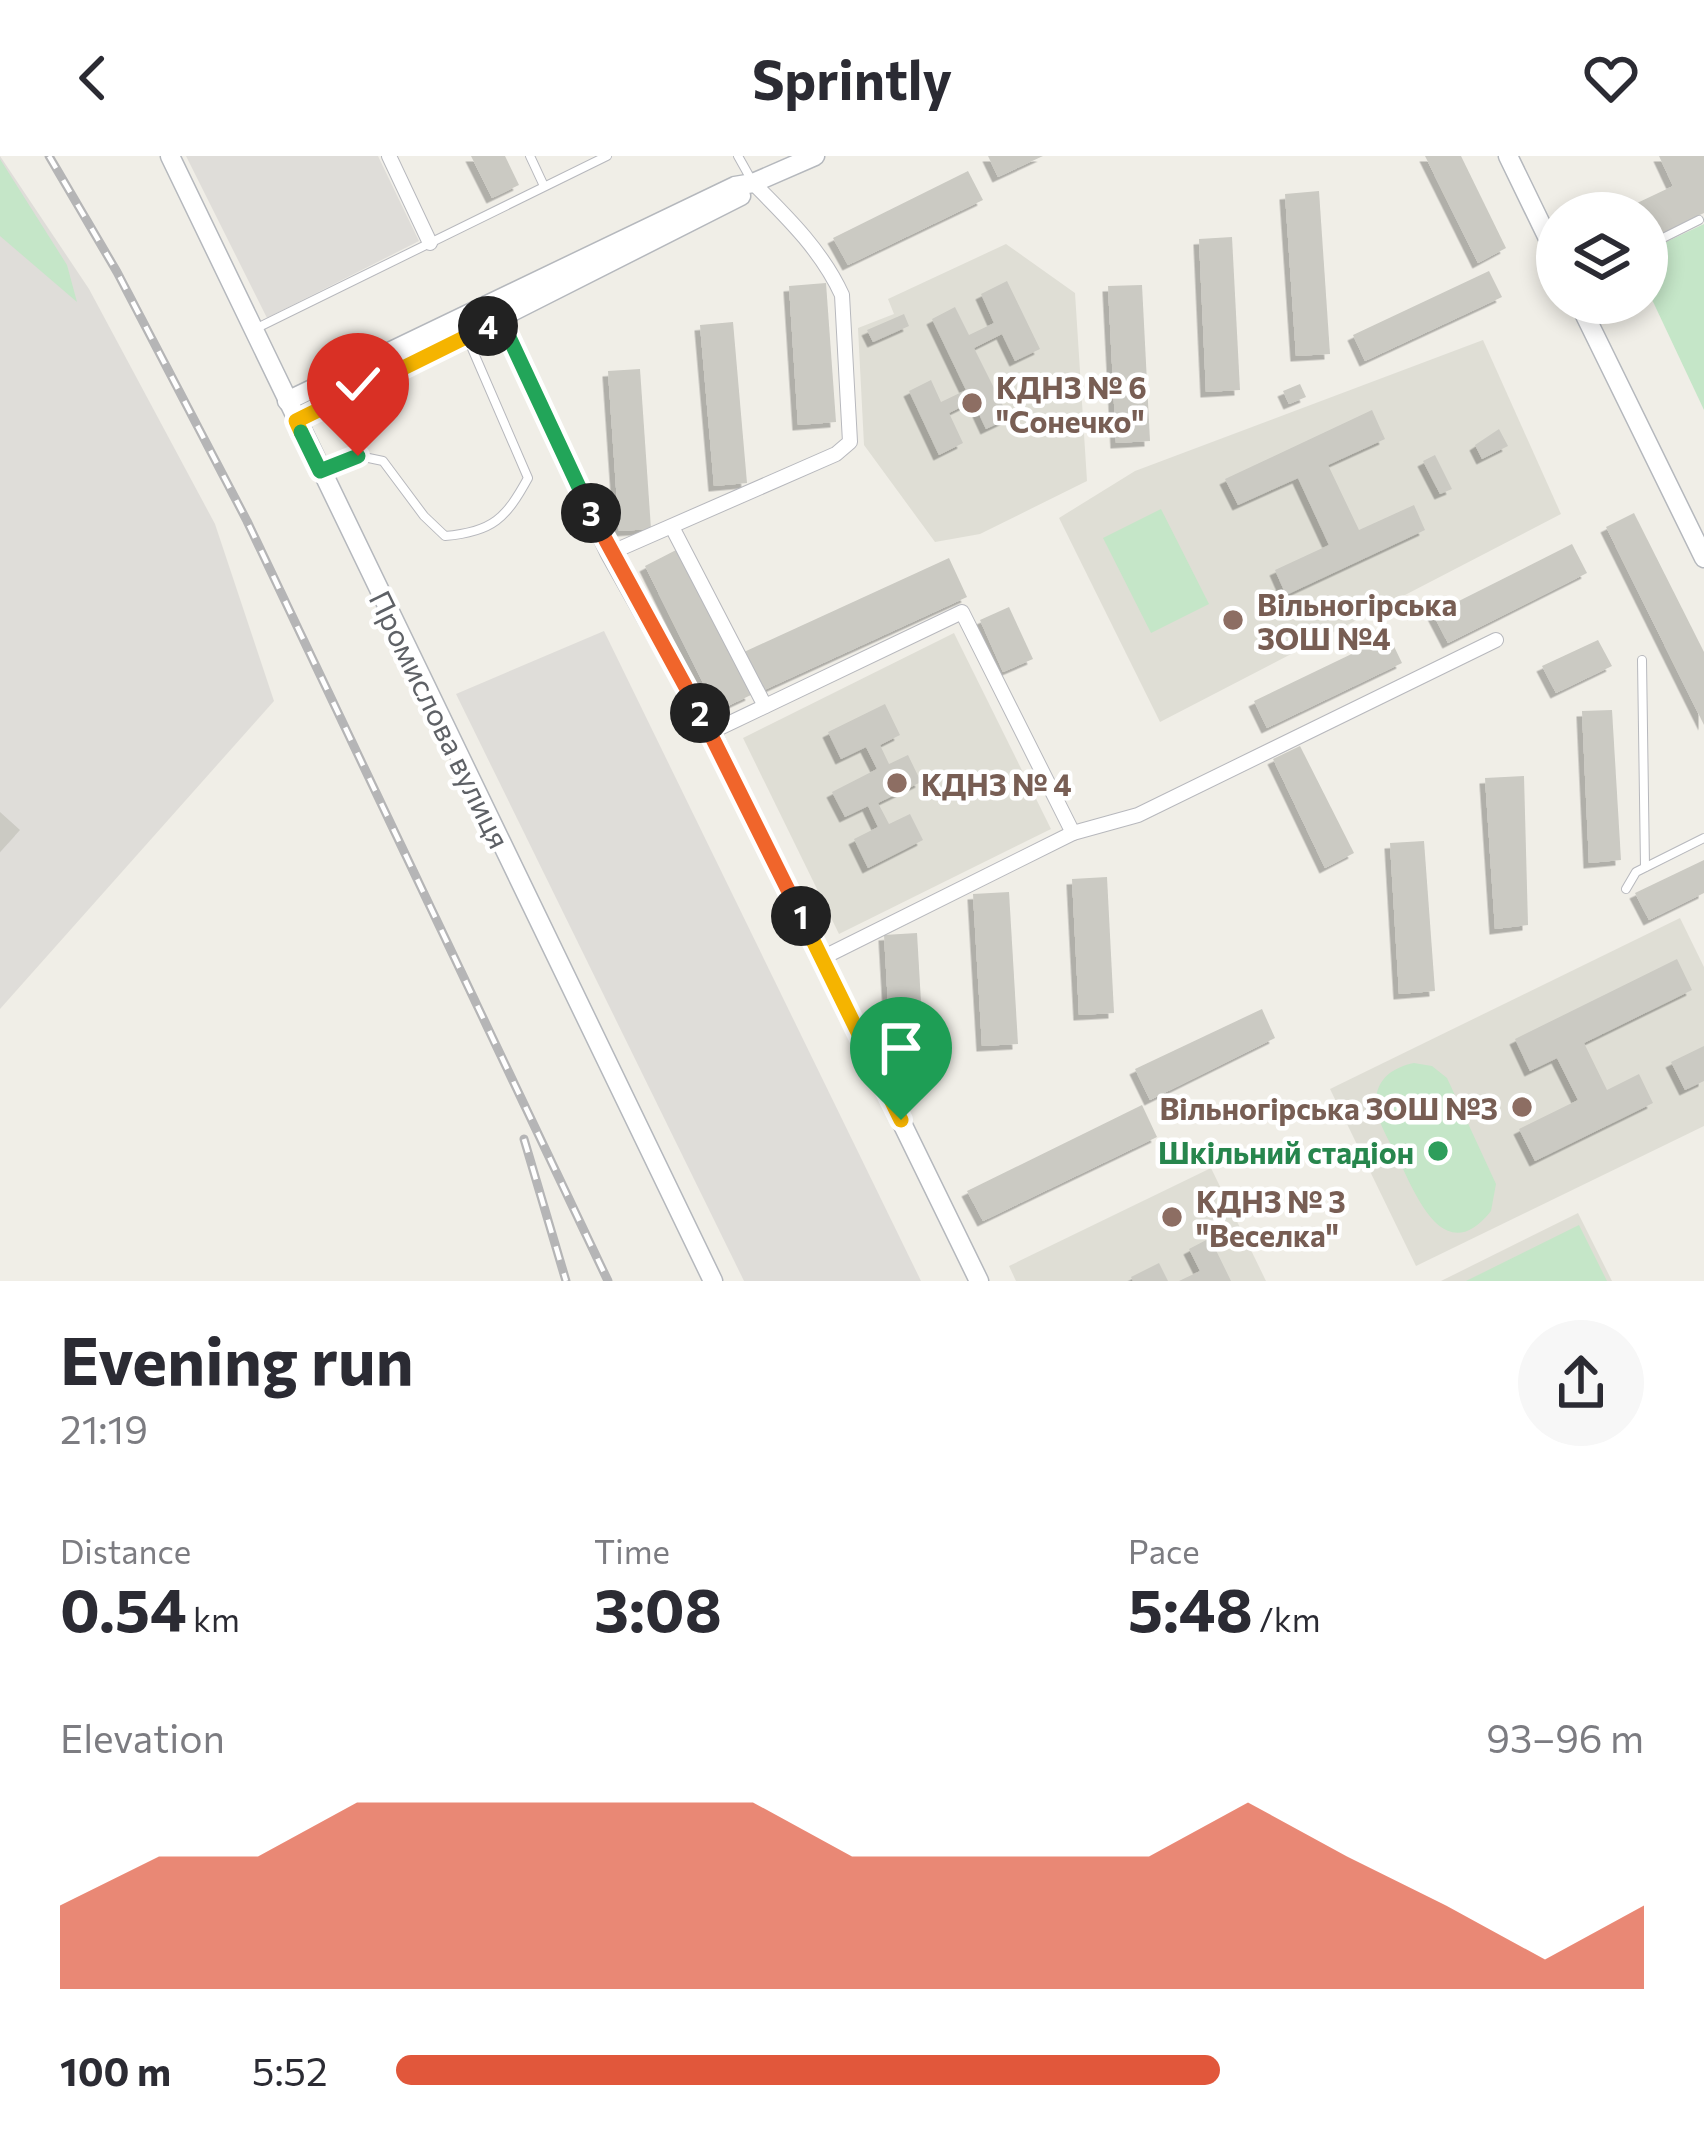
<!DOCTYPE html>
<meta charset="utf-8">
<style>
body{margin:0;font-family:Commissioner,sans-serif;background:#f7f7f7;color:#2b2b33;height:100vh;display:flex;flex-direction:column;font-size:45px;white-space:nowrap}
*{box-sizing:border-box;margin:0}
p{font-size:39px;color:#7c7c81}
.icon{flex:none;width:66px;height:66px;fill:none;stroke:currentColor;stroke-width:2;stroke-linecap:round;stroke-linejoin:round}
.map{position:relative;height:1125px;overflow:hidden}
.drawer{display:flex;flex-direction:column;background:#fff;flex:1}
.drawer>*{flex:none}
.buttons{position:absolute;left:1536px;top:36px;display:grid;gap:24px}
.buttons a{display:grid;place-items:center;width:132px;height:132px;border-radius:50%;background:#fff;box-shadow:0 6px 18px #0003;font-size:60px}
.pin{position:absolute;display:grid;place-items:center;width:102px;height:102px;color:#fff;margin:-123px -51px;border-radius:50% 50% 50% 0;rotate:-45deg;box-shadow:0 0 12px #0007}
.pin .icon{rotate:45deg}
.km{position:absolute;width:60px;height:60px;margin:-30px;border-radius:50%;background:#222;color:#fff;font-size:33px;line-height:60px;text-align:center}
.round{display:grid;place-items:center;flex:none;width:126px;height:126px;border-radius:63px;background:#f7f7f7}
.overview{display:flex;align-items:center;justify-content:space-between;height:204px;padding:0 60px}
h1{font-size:66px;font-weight:700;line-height:90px}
.figures{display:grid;grid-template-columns:repeat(3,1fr);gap:18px;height:204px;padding:12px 60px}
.figures div{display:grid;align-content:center}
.figures b{font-size:60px;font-weight:700}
.figures small{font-size:33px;font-weight:400}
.figures p{font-size:33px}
.chart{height:336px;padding:24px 60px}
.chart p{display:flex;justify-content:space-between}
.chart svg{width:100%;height:216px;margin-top:12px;fill:#e1573b;opacity:.7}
ul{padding:0 60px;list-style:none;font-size:39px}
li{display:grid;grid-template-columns:192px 144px 1fr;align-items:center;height:90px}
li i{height:30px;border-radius:15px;background:#e1573b}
header{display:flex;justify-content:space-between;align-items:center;height:156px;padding:0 60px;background:#fff;font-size:54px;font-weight:700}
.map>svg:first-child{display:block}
.industrial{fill:#dfddd9}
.education{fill:#dfded5}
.green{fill:#c5e6c8}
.building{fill:#cbcac3;filter:url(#shadow)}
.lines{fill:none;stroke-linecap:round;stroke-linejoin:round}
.lane-casing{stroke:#b7b8bd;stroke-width:10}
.street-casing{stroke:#b7b8bd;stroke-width:16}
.secondary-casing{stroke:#b5b8bd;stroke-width:21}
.lane{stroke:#fff;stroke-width:8}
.street{stroke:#fff;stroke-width:14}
.secondary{stroke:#fff;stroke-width:18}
.rail-casing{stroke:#b5b5b6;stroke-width:9}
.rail{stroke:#fff;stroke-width:4.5;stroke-dasharray:14;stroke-linecap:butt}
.split-1-casing{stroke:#fff;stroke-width:24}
.split-2-casing{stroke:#fff;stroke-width:24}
.split-3-casing{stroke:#fff;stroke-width:24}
.split-4-casing{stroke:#fff;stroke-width:24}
.split-5-casing{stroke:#fff;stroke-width:24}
.split-6-casing{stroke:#fff;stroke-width:24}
.split-1{stroke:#f5b400;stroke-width:15}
.split-2{stroke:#f0652b;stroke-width:15}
.split-3{stroke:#f0652b;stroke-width:15}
.split-4{stroke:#22a559;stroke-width:15}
.split-5{stroke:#f5b400;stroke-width:15}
.split-6{stroke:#22a559;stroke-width:15}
.education-dot{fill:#8d6e63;stroke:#fff;stroke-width:4.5}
.leisure-dot{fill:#2e9e5b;stroke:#fff;stroke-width:4.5}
.labels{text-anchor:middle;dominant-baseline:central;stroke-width:9;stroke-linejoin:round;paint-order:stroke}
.education-label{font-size:30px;font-weight:bold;fill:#785e54;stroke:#fff;text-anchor:start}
.street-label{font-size:30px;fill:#5e6166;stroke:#fff}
.leisure-label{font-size:30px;font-weight:bold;fill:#27864d;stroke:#fff;text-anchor:end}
</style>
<header><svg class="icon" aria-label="back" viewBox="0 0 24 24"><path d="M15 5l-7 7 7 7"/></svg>Sprintly<svg class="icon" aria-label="heart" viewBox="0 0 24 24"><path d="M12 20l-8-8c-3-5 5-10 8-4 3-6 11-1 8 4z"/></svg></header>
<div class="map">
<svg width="1704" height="1125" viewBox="0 0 1704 1125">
<defs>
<filter id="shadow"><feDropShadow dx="-5.5" dy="5.5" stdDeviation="0" flood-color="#0004"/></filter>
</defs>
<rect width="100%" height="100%" fill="#f0eee7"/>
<g class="industrial">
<polygon points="0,0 89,133 215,368 274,545 0,853"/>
<polygon points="186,0 378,0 419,85 267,162"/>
<polygon points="604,475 921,1125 744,1125 456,538"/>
</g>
<g class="education">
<polygon points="1006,88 1075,137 1087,325 980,378 935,386 864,289 858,172 894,158 888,143"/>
<polygon points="1483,184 1561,358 1160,566 1059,362 1135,315"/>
<polygon points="954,477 1051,673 839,778 743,582"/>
<polygon points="1680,762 1704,811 1704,970 1416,1110 1330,933"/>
<polygon points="1211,1012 1266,1125 1016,1125 1009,1110"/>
<polygon points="1578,1057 1612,1125 1441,1125"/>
</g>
<g class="green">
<polygon points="0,3 67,109 77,146 0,80"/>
<polygon points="1704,68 1704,254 1647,133 1647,95"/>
<polygon points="1161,353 1209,448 1151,477 1103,382"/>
<path d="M 1414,907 L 1432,910 L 1447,922 L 1496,1028 L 1491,1055 C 1445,1113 1417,1041 1400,1007 C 1392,988 1375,965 1376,944 C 1377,922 1394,911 1414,907 Z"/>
<polygon points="1579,1069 1607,1125 1466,1125"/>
</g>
<g class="building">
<polygon points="471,0 505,0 519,29 492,42"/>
<polygon points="988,0 1043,0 998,21"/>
<polygon points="1425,0 1461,0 1506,92 1478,107"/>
<polygon points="1659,0 1704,0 1704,57 1651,82 1647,76 1647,57 1616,57 1673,30"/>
<polygon points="968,15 983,44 848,109 833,82"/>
<polygon points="1319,35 1330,198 1296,200 1285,38"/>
<polygon points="1232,81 1240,234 1206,236 1199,83"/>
<polygon points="1489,115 1502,141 1365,205 1353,179"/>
<polygon points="1007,125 1040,193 1015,205 1002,178 974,192 1009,262 986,273 973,245 949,257 963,287 939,299 909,235 931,224 941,246 966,234 932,163 955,151 969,179 994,167 981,138"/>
<polygon points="826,127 836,266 798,269 789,130"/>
<polygon points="1142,129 1150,285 1116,287 1108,130"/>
<polygon points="904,158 909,170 873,186 867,174"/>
<polygon points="733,166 747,327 714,330 700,169"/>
<polygon points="640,213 651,373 619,375 608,215"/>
<polygon points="1300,228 1306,241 1289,248 1283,235"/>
<polygon points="1372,254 1385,283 1328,309 1359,374 1414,349 1425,374 1286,439 1275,414 1329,389 1298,322 1238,349 1225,323"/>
<polygon points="1499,273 1508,290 1482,303 1475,289"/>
<polygon points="1435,299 1452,333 1440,338 1423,305"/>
<polygon points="1634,357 1704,496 1704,569 1606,371"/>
<polygon points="1572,388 1587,417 1448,487 1433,458"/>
<polygon points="678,393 751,539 717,555 645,410"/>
<polygon points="949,402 967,441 762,535 744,496"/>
<polygon points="1009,451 1033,503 1003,516 980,464"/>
<polygon points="1389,480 1402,507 1267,572 1254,545"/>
<polygon points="1598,484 1612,510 1556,537 1542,510"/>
<polygon points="885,548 900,579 880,589 889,608 908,599 921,626 878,647 889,668 910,658 923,684 868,712 854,683 878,671 868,650 845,661 832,636 877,613 866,591 841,603 828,576"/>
<polygon points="1612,554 1621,704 1589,707 1582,555"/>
<polygon points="1300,590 1354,697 1325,712 1273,603"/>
<polygon points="1524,620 1528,769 1495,773 1485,622"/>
<polygon points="0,656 20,674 0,696"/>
<polygon points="1424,685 1435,835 1399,838 1390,687"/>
<polygon points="1704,704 1704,737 1649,764 1635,737"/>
<polygon points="1107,721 1114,857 1079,859 1072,723"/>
<polygon points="1009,736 1018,888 982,890 973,738"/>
<polygon points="917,777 926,932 893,934 884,779"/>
<polygon points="1677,803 1692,834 1584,887 1607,934 1639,918 1653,947 1535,1005 1519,973 1578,944 1557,902 1530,915 1515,883"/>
<polygon points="1262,853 1275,882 1150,944 1135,913"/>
<polygon points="1704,890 1704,925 1685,934 1671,906"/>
<polygon points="1142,949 1157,981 983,1065 967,1035"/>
<polygon points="1210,1082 1231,1125 1179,1125 1200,1115 1189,1093"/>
<polygon points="1159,1107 1168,1125 1133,1125 1131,1121"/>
</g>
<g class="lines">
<g class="lane-casing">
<g id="lane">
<polyline points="530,0 544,30"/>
<polyline points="738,0 752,25"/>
<polyline points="1647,90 1699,64"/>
<polyline points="255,173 607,0"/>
<path d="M 324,313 L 359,300 L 383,305 L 424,360 L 445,380 C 493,376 506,362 528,322 L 467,181"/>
<polyline points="1642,504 1645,711"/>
<polyline points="1626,733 1636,716 1704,682"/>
</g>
</g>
<g class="street-casing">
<g id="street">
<polyline points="389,0 430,87"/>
<polyline points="672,371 765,550"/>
<path d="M 610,397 L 836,298 L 850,286 L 842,139 C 822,95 787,61 753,27"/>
<polyline points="711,576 962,456 1073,677"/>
<polyline points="822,802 1073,677 1138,659 1496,484"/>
</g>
</g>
<g class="secondary-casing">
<g id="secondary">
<polyline points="170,0 713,1125"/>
<polyline points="1508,0 1557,101"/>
<polyline points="1579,147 1704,402"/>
<polyline points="501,164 610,397 711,576 979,1125"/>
<polyline points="287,245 735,30 753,27 815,0"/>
<polyline points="296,265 741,40"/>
</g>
</g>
<use href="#lane" class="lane"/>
<use href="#street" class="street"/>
<use href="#secondary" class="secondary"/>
<g class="rail-casing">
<g id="rail">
<polyline points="49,0 117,116 247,365 608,1125"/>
<polyline points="524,983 566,1125"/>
</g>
</g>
<use href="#rail" class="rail"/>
</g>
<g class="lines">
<g class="split-1-casing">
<polyline id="split-1" points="801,760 901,964"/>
</g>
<g class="split-2-casing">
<polyline id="split-2" points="700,557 801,760"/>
</g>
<g class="split-3-casing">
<polyline id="split-3" points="591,357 700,557"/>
</g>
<g class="split-4-casing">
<polyline id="split-4" points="488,170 501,164 591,357"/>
</g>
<g class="split-5-casing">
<polyline id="split-5" points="301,276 296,265 488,170"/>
</g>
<g class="split-6-casing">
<polyline id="split-6" points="301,276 320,315 358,300"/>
</g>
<use href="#split-1" class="split-1"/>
<use href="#split-2" class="split-2"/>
<use href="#split-3" class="split-3"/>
<use href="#split-4" class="split-4"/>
<use href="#split-5" class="split-5"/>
<use href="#split-6" class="split-6"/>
</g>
<g class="education-dot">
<circle cx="972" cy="247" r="12"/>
<circle cx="1233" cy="464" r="12"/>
<circle cx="897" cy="627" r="12"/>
<circle cx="1522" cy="951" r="12"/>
<circle cx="1172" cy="1061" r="12"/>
</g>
<circle class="leisure-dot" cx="1438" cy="995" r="12"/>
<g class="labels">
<g class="education-label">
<text x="996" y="230">КДНЗ № 6<tspan x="996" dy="34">"Сонечко"</tspan></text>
<text x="1257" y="447">Вільногірська<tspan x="1257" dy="34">ЗОШ №4</tspan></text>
<text x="921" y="627">КДНЗ № 4</text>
<text x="1498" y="951" text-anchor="end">Вільногірська ЗОШ №3</text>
<text x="1196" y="1044">КДНЗ № 3<tspan x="1196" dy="34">"Веселка"</tspan></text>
</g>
<g class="street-label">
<text transform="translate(441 563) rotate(64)">Промислова вулиця</text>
</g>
<g class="leisure-label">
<text x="1414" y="995">Шкільний стадіон</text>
</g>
</g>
</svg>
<div class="buttons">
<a><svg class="icon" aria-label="layers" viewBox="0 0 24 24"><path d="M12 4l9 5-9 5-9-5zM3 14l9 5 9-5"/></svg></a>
</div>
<div class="pin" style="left:901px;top:964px;background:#1e9e55"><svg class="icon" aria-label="arrive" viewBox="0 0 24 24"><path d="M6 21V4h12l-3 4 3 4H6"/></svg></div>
<div class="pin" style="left:358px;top:300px;background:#d93025"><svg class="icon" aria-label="check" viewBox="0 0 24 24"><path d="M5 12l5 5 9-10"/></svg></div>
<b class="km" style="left:801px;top:760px">1</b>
<b class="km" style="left:700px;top:557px">2</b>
<b class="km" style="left:591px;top:357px">3</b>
<b class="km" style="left:488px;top:170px">4</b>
</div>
<section class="drawer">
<div class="overview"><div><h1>Evening run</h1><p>21:19</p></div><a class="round"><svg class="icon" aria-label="share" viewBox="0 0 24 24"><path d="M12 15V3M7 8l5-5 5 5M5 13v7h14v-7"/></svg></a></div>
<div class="figures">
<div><p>Distance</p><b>0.54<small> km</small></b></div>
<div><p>Time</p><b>3:08</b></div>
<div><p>Pace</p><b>5:48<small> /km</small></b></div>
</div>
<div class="chart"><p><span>Elevation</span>93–96 m</p>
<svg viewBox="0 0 160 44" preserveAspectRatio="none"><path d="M0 44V27L10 17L20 17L30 6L40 6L50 6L60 6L70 6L80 17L90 17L100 17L110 17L120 6L130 17L140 27L150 38L160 27V44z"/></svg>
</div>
<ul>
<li><b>100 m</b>5:52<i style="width:66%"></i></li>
</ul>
</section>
